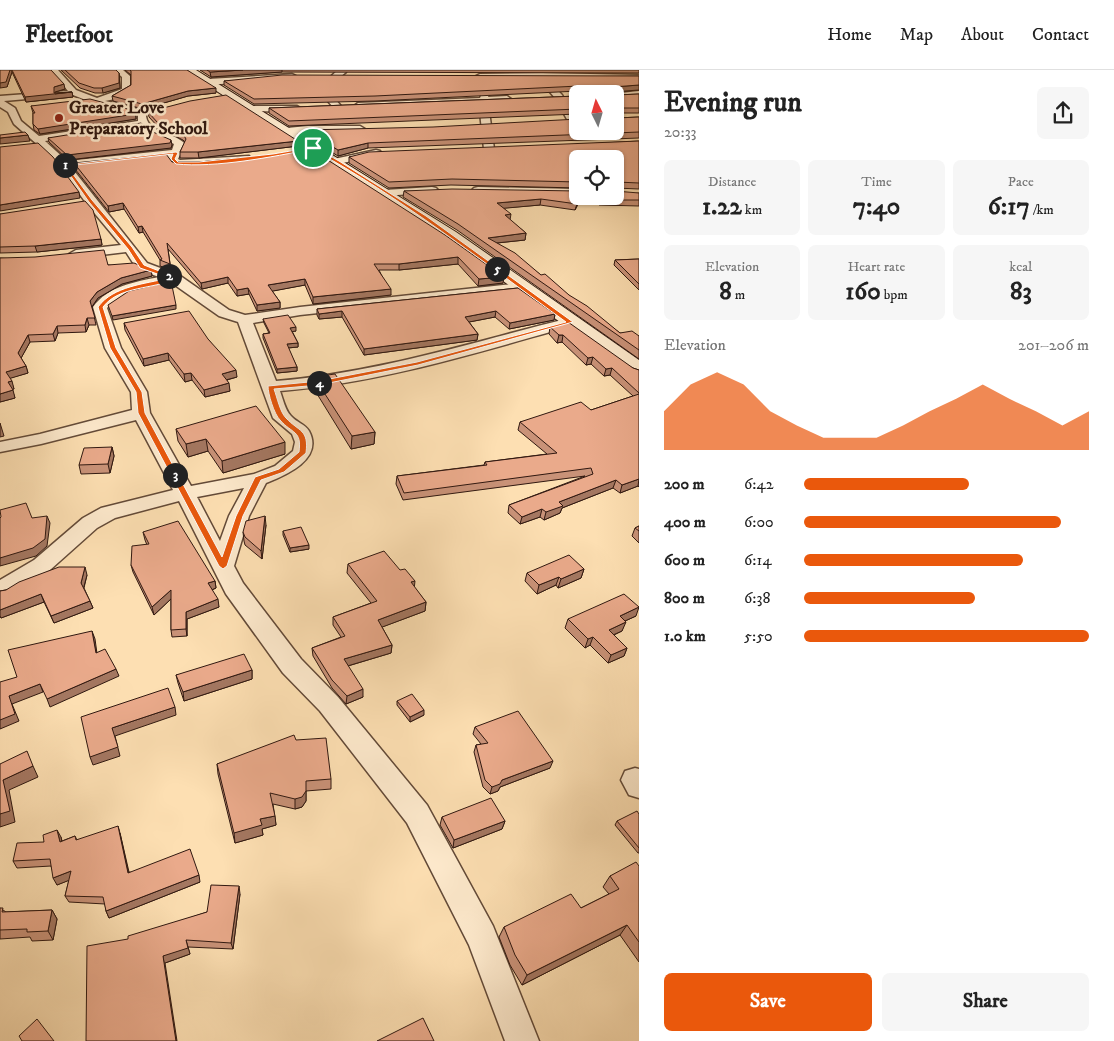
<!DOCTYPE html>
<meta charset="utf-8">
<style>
body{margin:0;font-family:"IM FELL DW Pica",serif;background:#f6f6f6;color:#222;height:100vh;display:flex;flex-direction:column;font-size:19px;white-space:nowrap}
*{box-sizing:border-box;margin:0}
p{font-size:16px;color:#767676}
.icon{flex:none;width:28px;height:28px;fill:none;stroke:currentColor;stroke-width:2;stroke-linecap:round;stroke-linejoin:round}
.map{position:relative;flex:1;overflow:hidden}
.drawer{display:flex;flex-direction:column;background:#fff;width:475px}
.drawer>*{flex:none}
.needle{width:32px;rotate:355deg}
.fabs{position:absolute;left:569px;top:15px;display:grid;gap:10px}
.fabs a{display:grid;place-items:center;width:55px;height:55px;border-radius:8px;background:#fff;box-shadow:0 1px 4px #0004;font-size:25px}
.pin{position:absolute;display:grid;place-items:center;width:42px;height:42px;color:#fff;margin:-21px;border:2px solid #fff;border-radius:50%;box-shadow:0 1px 5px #0007}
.km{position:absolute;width:25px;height:25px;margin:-12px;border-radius:50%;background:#222;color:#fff;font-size:14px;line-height:25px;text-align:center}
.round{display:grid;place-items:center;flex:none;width:52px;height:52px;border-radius:8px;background:#f6f6f6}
.overview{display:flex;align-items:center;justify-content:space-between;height:85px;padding:0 25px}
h1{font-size:28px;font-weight:700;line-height:38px}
.figures{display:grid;grid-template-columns:repeat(3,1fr);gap:8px;height:85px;padding:5px 25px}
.figures div{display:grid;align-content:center;border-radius:8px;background:#f6f6f6;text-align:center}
.figures b{font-size:25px;font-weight:700}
.figures small{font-size:14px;font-weight:400}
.figures p{font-size:14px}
.chart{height:140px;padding:10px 25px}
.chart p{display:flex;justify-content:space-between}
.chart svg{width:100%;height:90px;margin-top:5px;fill:#ea580c;opacity:.7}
.primary-button{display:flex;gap:10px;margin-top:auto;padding:10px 25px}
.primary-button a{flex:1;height:58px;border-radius:8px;background:#ea580c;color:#fff;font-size:20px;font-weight:700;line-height:58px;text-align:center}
.primary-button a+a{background:#f6f6f6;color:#222}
ul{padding:0 25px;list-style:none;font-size:16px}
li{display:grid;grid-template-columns:80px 60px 1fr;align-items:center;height:38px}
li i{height:12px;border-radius:6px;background:#ea580c}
header{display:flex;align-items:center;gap:30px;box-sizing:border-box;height:70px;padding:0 25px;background:#fff;border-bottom:1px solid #e0e0e0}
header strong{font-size:24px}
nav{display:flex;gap:28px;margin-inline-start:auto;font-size:18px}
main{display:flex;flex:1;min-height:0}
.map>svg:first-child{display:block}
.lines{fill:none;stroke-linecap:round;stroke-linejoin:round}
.street-casing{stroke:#634a38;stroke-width:3}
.secondary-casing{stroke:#301810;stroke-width:2}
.street{fill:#feeacd;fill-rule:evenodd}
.secondary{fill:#feeacd;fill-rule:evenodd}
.wall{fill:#c99278;stroke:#301810}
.shaded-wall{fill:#a47761;stroke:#301810}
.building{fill:#eaaa8b;stroke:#301810}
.route{fill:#ea580c;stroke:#fff;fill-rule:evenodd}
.poi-dot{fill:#8f2418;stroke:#feeacd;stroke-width:2}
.labels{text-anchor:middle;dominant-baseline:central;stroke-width:5;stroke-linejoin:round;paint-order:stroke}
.far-poi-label{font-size:18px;font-weight:bold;fill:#301810;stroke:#feeacd;text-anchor:start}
</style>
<header>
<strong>Fleetfoot</strong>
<nav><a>Home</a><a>Map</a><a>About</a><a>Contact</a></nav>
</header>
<main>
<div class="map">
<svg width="639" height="971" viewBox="0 0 639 971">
<rect width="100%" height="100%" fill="#fddfb2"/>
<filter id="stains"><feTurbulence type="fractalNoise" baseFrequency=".004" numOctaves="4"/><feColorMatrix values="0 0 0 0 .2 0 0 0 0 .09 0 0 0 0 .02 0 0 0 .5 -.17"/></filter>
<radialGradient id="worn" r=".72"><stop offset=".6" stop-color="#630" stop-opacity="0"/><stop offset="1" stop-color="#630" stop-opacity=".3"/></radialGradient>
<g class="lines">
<g class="street-casing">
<g id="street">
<path d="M 50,0 L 58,0 L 76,20 L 97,28 L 122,19 L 122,7 L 114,0 L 123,0 L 130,6 L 130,20 L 115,29 L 105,31 L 129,36 L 145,42 C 146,45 146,47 147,50 C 153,64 176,63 185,74 L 178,89 L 180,90 L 249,86 L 250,88 L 245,91 L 199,96 L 173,95 L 168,89 L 169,87 L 71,97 L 147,193 L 179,205 L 229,240 L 245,245 L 300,237 L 521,213 L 528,217 L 521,221 L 300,245 L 253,253 L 276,311 C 377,303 472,272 570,248 L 575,249 L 577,252 L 575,255 C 478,282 381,313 280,321 C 283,329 285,340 291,346 C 296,352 305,354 309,361 C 324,389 286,405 266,413 L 249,446 L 234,496 L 243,513 L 301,589 L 338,627 L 427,735 L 493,856 L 539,971 L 505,971 L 469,875 L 407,753 L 320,641 L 283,603 L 226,524 L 179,431 L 115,448 L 97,458 L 50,500 L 8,526 L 0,528 L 0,510 L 34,490 L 83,448 L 101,438 L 173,420 L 136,350 L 41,374 L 0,382 L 0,372 L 40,364 L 132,340 L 131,322 L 105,278 L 93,237 C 108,216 135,212 159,207 L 137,199 L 126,182 L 76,188 L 69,184 L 76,180 L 121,175 L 86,133 L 56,91 L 14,54 L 8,42 L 0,37 L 0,26 L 68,21 ZM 73,25 L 96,34 L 134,43 L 138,45 L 138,51 L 39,66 L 21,51 L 15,38 L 4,31 ZM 142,56 L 154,65 L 174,74 L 172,80 L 67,91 L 45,71 ZM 172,213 L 219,246 L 238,252 L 273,348 L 292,364 L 295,372 L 293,381 L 275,396 L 254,404 L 191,416 L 150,343 L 147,322 L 121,278 L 107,238 C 124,220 149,218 172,213 ZM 244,418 L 229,446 L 220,471 L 197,427 Z"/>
<polygon points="338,0 346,0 346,2 326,19 341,36 337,39 334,38 317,19"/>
<polygon points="542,3 639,5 639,9 547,9 562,25 575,47 578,48 578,55 568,51 555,28 539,9 480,8 476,6 480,4"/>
<polygon points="292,4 296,6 295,8 208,15 204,12 208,9"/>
<polygon points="487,17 491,20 488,27 507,26 511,29 507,32 488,33 494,79 489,82 484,79 479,33 358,39 354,36 358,33 480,28 484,18"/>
<polygon points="639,21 639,27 615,28 615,24 612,24"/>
<polygon points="253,36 297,36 302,39 297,42 250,41 250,37"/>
<polygon points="308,56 360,56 365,59 360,62 287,64 282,61 287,58"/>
<polygon points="376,80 380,81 381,83 380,85 338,94 333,91 334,89"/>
<polygon points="432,117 436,118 438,120 436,122 385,126 379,123 385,120"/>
<polygon points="478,117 578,119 578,125 474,122 472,120 474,118"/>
<polygon points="635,698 639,699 639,728 629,725 621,710 625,701"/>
</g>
</g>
<g class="secondary-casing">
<polygon id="secondary" points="184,0 196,0 456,162 639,290 639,306 632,304 445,169"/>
</g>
<use href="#street" class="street"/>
<use href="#secondary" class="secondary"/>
</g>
<g class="wall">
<polygon points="0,0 51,0 65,19 55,22 55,23 72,22 73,27 26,32 12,2 7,17"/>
<polygon points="61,0 116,0 119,3 120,18 103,23 95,23 80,18"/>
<polygon points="125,0 187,0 216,23 188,26 143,39 113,31 112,26 131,15 131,5"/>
<polygon points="200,0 639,0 639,3 282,2 211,7"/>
<polygon points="639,6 639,20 614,22 616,25 639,24 639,43 615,43 616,48 639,47 639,68 368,78 338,86 304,65 304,60 615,61 578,21 375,31 254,34 224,15 224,11"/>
<polygon points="578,26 578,44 289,56 269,43 269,38"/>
<polygon points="31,36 136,46 136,49 40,64 34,60 33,54 33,43"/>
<polygon points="148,42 298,71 298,76 199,88 180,88 180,82 185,72 183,70 159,58 149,47"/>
<polygon points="48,68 172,75 171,78 68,90 49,72"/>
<polygon points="639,71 639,119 615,118 578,89 578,118 451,115 389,118 349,93 349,87"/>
<polygon points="309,78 503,213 478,216 458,194 399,200 379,200 391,225 313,234 305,215 272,221 280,232 280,238 257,241 249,224 237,226 228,213 202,219 168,179 171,200 160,196 160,190 143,162 139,163 124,139 109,142 75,99 74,93 172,92 199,92 273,85"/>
<polygon points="404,121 582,126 575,140 540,135 504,138 510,150 526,163 525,170 497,173 541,205 620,263 639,266 639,289 457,160 403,127"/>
<polygon points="639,123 639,136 599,135 592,126 615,126"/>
<polygon points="0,144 101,169 102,175 37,182 0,183"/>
<polygon points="0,188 108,195 151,200 152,206 122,214 98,228 92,237 96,255 89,255 86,262 58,263 55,271 30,272 21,288 26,296 28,303 10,308 14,319 12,319 15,328 0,332"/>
<polygon points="639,189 639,220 614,195 615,190"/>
<polygon points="518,218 555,244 554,250 509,259 495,247 469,252 478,264 477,270 364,285 342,247 319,249 317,245 317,239"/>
<polygon points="263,249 296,261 292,261 298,273 298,277 288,278 297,297 297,301 277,303 263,268 263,264 269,263 264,253"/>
<polygon points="124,253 208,269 237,307 227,310 230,321 205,327 192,310 185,312 169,290 144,296 125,260"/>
<polygon points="550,257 633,298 639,300 639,417 638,416 620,423 613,418 562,438 560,443 544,450 540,447 520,454 508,443 509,435 585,406 403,430 396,414 397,406 484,395 485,392 547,384 518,360 520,352 591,340 633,326 610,305 604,306 591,294 586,295 562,272 557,273 549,264"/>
<polygon points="314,307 375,362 374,374 351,379 314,319"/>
<polygon points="176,359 285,384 223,403 208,381 188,387 178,371"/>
<polygon points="112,377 114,386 110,403 81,404 79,395"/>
<polygon points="266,455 262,489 245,475 244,471 243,462"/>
<polygon points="639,456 639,473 632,466 635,458"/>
<polygon points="283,461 309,479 290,482 283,465"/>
<polygon points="143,462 215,511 216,518 212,520 219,537 187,549 187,566 172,567 171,560 171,529 154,545 133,502 131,495 147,475 145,470"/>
<polygon points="348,494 414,517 426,532 425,541 382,557 392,575 391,583 348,596 363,627 346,634 332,618 313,586 312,578 341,567 333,555 333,547 371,533 347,503"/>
<polygon points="584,499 581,508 558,518 556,515 537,524 525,511 527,503"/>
<polygon points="87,505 84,518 93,538 54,553 44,532 1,548 0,546 0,521"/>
<polygon points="636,546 625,551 622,561 614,565 627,578 624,586 608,593 590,575 585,578 565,558 568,549"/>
<polygon points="252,600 252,609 184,631 178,613 176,605"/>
<polygon points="397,631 424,645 410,652 397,635"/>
<polygon points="475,657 550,698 500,717 498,721 490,724 483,717 474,682 476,675 481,674 473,664"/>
<polygon points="296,670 331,709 331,719 306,721 306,731 302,737 295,739 273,734 276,755 262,759 263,765 235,773 218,704 217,694"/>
<polygon points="639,744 639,783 638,783 615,755 617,751"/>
<polygon points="442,747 505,751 502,759 453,778 440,755"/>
<polygon points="120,763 129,802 200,812 109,848 106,841 105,834 69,832 65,826 69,810 57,815 51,796 17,798 13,791 44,772 61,767 62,771 75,766 77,770"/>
<polygon points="639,796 639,892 620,865 522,915 510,895 499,867 504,857 581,838 609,824 603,817 610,806"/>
<polygon points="240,824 233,879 188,877 190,884 165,893 128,869 207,842"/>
<polygon points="0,838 6,842 52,840 57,849 53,870 32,871 30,867 0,869"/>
</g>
<g class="shaded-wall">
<polygon points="10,0 11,0 12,2 7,17 0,18 0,13"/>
<polygon points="243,0 282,0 282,2 211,7 210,2"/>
<polygon points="119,3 120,18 103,23 102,18"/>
<polygon points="64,14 65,19 55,22 55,24 72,22 73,27 26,32 25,27 54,17"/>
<polygon points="639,15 639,20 612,22 611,19 613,17"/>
<polygon points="216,18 216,23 188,26 143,39 142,34 188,21"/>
<polygon points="135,41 136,49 40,64 38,59"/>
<polygon points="28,65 30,71 0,74 0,68"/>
<polygon points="171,70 172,75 171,78 68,90 67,85"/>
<polygon points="298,71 298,76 199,88 198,82"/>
<polygon points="368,73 368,78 338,86 338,80"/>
<polygon points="79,122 80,128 0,141 0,135"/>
<polygon points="580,126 582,126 575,140 577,134"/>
<polygon points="541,129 540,135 496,139 497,133"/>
<polygon points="123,133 124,139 109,142 108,136"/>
<polygon points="511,144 510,150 505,145"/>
<polygon points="142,156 143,162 139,163 138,157"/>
<polygon points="526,163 525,170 487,174 488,168"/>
<polygon points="101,169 102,175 37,182 35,176"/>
<polygon points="458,187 458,194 399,200 399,194"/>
<polygon points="151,200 152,206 122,214 98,228 91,238 90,231 97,222 121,208"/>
<polygon points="228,207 228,213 202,219 201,213"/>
<polygon points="504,207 503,213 478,216 479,209"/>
<polygon points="305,209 305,215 268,222 268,215"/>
<polygon points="248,218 249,224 237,226 237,220"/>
<polygon points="391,219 391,225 313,234 313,227"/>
<polygon points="280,232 280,238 257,241 257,235"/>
<polygon points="176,235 176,239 113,250 112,246"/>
<polygon points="342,241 342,247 319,249 319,244"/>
<polygon points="496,241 495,247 464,253 465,247"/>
<polygon points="555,244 554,250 509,259 510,253"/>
<polygon points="87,248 89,255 86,262 85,255"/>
<polygon points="57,256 58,263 55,271 53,264"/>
<polygon points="296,257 296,261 290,262 290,258"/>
<polygon points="478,264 477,270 364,285 364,279"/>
<polygon points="28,265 30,272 20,290 18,283"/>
<polygon points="559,265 563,265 562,272 557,273"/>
<polygon points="298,273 298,277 287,278 287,274"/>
<polygon points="168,283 169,290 144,296 143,289"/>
<polygon points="593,287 591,294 586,295 588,288"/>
<polygon points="26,296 28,303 8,309 6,302"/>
<polygon points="297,297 297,301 277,303 277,299"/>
<polygon points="612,298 610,305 604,306 606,299"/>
<polygon points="236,300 237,307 222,311 222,304"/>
<polygon points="191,303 192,310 185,312 184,304"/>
<polygon points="12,311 14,319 10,320 8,312"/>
<polygon points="229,313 230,321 205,327 204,320"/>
<polygon points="13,320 15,328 0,332 0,324"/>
<polygon points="0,353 4,366 0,367"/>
<polygon points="375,362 374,374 351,379 352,366"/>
<polygon points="206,369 208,381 188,387 186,374"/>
<polygon points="285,372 285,384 223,403 222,391"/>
<polygon points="112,377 114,386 110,403 108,394"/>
<polygon points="639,409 638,416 620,423 622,415"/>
<polygon points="616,410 613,418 562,438 560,443 544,450 546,442 559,432"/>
<polygon points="542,439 540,447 520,454 522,447"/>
<polygon points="47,446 50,453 47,476 36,486 0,496 0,488"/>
<polygon points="265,446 266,455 262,489 261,481"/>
<polygon points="309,475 309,479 290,482 290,478"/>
<polygon points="85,497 87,505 83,520 81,513"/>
<polygon points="584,499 581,508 558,518 561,509"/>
<polygon points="559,507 556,515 537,524 539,515"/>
<polygon points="215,511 216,518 209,521 208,513"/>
<polygon points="415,511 414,520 411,512"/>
<polygon points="171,520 173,527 154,545 152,537"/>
<polygon points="41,524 44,532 1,548 0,546 0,540"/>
<polygon points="218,529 219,537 187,549 187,566 186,559 186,542"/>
<polygon points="90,531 93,538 54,553 51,546"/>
<polygon points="426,532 425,541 377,559 378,550"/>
<polygon points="639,537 636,546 616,555 620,546"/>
<polygon points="626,552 622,561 606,568 609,560"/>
<polygon points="92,561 95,569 98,591 96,583"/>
<polygon points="593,567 590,575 585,578 588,569"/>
<polygon points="392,575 391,583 344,597 344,589"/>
<polygon points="627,578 624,586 608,593 611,585"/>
<polygon points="116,599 119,606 50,637 47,629"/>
<polygon points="252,600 252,609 184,631 183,622"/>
<polygon points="40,614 43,622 12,634 19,651 0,659 0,650 9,626"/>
<polygon points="363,619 363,627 346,634 347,626"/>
<polygon points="175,637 176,645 115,666 120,686 93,695 90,687 112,658"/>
<polygon points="424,640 424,645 410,652 410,647"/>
<polygon points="553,691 550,698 500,717 498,721 490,724 492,717 502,710"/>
<polygon points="33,696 38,707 9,720 15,752 0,757 0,744 3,710"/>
<polygon points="306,721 306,731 302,737 295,739 295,729"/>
<polygon points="275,746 276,755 262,759 263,765 235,773 234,763 260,749"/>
<polygon points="505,751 502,759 453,778 454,770"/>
<polygon points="118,756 120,763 130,810 128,803"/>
<polygon points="57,760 61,767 63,779 60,772"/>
<polygon points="71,801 75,808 57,815 53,808"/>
<polygon points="199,805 200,812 109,848 106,841"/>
<polygon points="239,816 240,824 233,879 231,873"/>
<polygon points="52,840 57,849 53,870 48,861"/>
<polygon points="627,855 620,865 522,915 527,905"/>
<polygon points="186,870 190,884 165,893 177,971 176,971 163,886"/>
</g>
<g class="building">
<polygon points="0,0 10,0 6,12 0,13"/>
<polygon points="12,0 51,0 64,14 54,17 54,23 72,22 25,27"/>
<polygon points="65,0 116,0 119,3 119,13 102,18 94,18 79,13"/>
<polygon points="130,0 187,0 216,18 188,21 142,34 112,26 131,15 131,1"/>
<polygon points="207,0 243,0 210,2"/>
<polygon points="282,5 639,6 639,15 613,17 611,19 616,25 639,24 639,38 616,38 615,39 615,24 580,24 582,19 579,16 375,26 254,29 224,11"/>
<polygon points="226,25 298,71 198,82 180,82 186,69 183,64 158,53 148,42 190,31"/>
<polygon points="578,26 578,39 289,51 269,38"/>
<polygon points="90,29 135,41 135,44 38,59 33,54 33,43 35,43 31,36"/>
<polygon points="615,43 616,48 639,47 639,62 368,73 338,80 304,60 433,57 578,49 578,61 615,61"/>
<polygon points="141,53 153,62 171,70 170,73 67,85 48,68"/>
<polygon points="25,62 28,65 0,68 0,65"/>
<polygon points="639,71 639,113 617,112 615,118 615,89 578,89 578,112 452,109 389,112 349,87 369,82"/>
<polygon points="38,73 53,87 79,122 0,135 0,77"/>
<polygon points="309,78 445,165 504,207 479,209 458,187 399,194 374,194 391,219 313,227 305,209 268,215 280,232 257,235 248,218 237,220 228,207 201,213 167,173 170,194 160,190 162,189 142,156 138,157 123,133 108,136 74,93 166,84 172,92 199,92 273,85"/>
<polygon points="452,119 578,121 578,126 580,126 577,134 541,129 497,133 511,144 505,145 526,163 488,168 515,183 541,205 545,204 569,225 587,236 620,263 632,261 639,266 639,280 458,154 404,121"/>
<polygon points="615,121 639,123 639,130 609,130 600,129 598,126 615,126"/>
<polygon points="85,131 93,140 101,169 35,176 0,177 0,144"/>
<polygon points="104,180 108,195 134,193 151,200 121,208 97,222 90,231 95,248 87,248 85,255 57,256 53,264 28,265 18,283 26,296 6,302 12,311 8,312 13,320 0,324 0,188 35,187"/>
<polygon points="639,189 639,214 615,190"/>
<polygon points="171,211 176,235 112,246 108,235 129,221 154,215"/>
<polygon points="518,218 555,244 510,253 496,241 465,247 478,264 364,279 342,241 319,244 317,239"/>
<polygon points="189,241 208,269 236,300 222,304 229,313 204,320 191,303 184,304 168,283 143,289 124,253"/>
<polygon points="288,245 296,257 290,258 298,273 287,274 297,297 277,299 263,264 270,263 263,249"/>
<polygon points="568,252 633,298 639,300 639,323 612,298 606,299 593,287 588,288 563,265 559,265 550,257"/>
<polygon points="335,304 375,362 352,366 314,307"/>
<polygon points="639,324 639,409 622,415 616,410 559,432 563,436 546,442 542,439 522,447 509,435 593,404 591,398 404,423 397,406 487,395 485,392 557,383 520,352 581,332 591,340"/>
<polygon points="256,336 285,372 222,391 206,369 186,374 176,359"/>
<polygon points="112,377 108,394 79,395 84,378"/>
<polygon points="26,433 32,448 47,446 45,469 33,478 0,488 0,448 1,447 0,440"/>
<polygon points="265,446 261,481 245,467 243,462 246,451"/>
<polygon points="178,451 215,511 208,513 218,529 186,542 186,559 171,560 171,520 152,537 131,495 132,476 149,474 143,462"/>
<polygon points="639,456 639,461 635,458"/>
<polygon points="301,457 309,475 290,478 283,461"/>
<polygon points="384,481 400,500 405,499 415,511 411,512 426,532 378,550 392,575 344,589 363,619 347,626 332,610 312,578 345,566 333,547 377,531 348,494"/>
<polygon points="569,485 584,499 561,509 559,507 539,515 527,503"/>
<polygon points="59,497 85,497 81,513 90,531 51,546 41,524 0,540 0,521 6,520 19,512"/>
<polygon points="624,524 639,537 620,546 626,552 609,560 627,578 611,585 593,567 588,569 568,549"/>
<polygon points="92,561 96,583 105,579 116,599 47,629 40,614 9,626 15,644 0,650 0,612 17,607 8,580"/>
<polygon points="244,584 252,600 183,622 176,605"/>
<polygon points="168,618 175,637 112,658 118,677 90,687 81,647"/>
<polygon points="412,624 424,640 410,647 397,631"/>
<polygon points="518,641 553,691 502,710 500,714 492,717 485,710 476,675 488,673 475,657"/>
<polygon points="294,665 296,670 326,668 331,709 306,711 306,721 302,727 295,729 270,723 275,746 260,749 262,755 234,763 217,694"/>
<polygon points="27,681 33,696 3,710 10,741 0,744 0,694"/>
<polygon points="491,728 505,751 454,770 442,747"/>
<polygon points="637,741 639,744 639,778 617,751"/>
<polygon points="118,756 128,803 190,779 199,805 106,841 103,827 65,826 71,801 53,808 50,789 13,791 17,773 44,772 43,765 57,760 60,772 75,766 76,770"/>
<polygon points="636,792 639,796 639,872 627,855 527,905 515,885 504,857 571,824 581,838 619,819 610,806"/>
<polygon points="211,815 239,816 231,873 186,870 188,878 163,886 176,971 86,971 87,876 128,869 128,866 207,842"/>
<polygon points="0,838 3,838 2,842 52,840 48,861 27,862 27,859 0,860"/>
<polygon points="423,948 434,971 377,971"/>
<polygon points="37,949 54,971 22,971 19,966"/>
</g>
<path class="route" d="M 314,77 L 339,91 L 426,146 L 573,252 L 418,295 L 319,315 L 274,319 C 277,327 280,342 286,348 C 299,362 309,359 306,383 L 284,402 L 261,410 L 243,446 L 227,496 L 223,499 L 219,496 L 138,343 L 136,322 L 110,278 L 98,237 C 113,216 145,214 169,208 L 140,198 L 128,179 L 89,132 L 63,95 L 176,82 L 178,83 L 175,89 L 178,92 L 199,92 L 273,84 ZM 312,79 C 402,128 483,192 566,252 L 417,292 L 319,311 L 268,316 C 268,324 274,344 280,350 C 292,364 302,360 299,382 L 279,399 L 255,407 L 236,446 L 222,487 L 145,343 L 142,322 L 116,278 L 103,237 C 120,215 154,220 177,208 L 144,195 L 132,177 L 92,130 L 67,96 L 173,84 L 171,89 L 176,94 C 216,98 272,87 312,79 Z"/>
<circle class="poi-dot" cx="59" cy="48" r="5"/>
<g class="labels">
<g class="far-poi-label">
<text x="69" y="38">Greater Love<tspan x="69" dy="21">Preparatory School</tspan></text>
</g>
</g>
<rect width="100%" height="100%" filter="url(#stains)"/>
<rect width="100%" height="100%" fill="url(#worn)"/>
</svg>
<div class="fabs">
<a><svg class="needle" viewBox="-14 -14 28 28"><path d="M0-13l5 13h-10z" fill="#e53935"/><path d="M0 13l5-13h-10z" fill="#767676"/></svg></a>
<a><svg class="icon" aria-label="locate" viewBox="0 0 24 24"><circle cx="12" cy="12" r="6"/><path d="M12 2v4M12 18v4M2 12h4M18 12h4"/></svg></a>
</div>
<div class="pin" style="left:313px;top:78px;background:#1e9e55"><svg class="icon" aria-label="arrive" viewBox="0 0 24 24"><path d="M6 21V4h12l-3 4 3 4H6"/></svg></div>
<b class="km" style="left:65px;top:95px">1</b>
<b class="km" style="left:169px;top:206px">2</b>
<b class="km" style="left:175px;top:405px">3</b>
<b class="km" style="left:319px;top:313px">4</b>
<b class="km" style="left:497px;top:199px">5</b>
</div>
<section class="drawer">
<div class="overview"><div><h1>Evening run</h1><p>20:33</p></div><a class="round"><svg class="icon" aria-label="share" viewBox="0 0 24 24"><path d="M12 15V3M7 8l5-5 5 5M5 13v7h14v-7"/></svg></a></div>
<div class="figures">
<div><p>Distance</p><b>1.22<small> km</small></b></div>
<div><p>Time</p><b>7:40</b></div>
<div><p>Pace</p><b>6:17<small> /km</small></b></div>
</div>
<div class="figures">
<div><p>Elevation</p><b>8<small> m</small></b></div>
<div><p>Heart rate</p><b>160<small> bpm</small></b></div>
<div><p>kcal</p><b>83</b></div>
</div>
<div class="chart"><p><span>Elevation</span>201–206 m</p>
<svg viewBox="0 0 160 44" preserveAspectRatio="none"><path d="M0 44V25L10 12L20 6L30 12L40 25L50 32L60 38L70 38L80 38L90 32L100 25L110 19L120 12L130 19L140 25L150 32L160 25V44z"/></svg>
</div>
<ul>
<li><b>200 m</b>6:42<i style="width:58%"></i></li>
<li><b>400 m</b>6:00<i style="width:90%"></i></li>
<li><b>600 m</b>6:14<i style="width:77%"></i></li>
<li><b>800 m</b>6:38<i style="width:60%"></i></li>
<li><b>1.0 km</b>5:50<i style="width:100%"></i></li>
</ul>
<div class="primary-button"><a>Save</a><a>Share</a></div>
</section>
</main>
